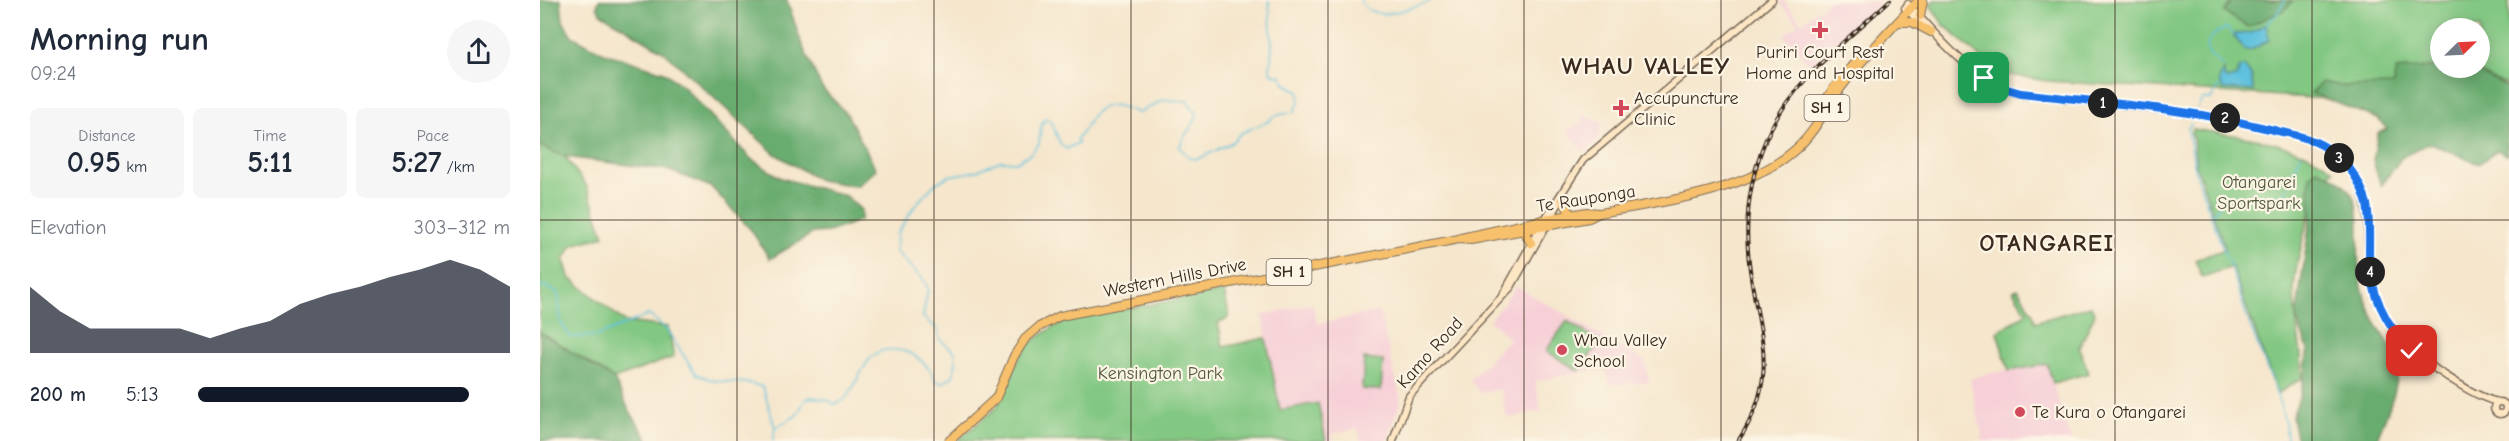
<!DOCTYPE html>
<meta charset="utf-8">
<style>
body{margin:0;font-family:"Comic Neue",sans-serif;background:#f6f6f7;color:#1f2937;height:100vh;display:flex;flex-direction:column;font-size:22px;white-space:nowrap}
*{box-sizing:border-box;margin:0}
p{font-size:20px;color:#747a83}
.icon{flex:none;width:33px;height:33px;fill:none;stroke:currentColor;stroke-width:2;stroke-linecap:round;stroke-linejoin:round}
.map{position:relative;flex:1;overflow:hidden}
.side{display:flex;flex-direction:column;background:#fff;width:540px}
.side>*{flex:none}
.needle{width:39px;rotate:66deg}
.tools{position:absolute;left:1890px;top:18px;display:grid;gap:12px}
.tools a{display:grid;place-items:center;width:60px;height:60px;border-radius:50%;background:#fff;box-shadow:0 3px 15px #0003;font-size:30px}
.pin{position:absolute;display:grid;place-items:center;width:51px;height:51px;color:#fff;margin:-26px;border-radius:12px;box-shadow:0 3px 9px #0006}
.km{position:absolute;width:30px;height:30px;margin:-15px;border-radius:50%;background:#222;color:#fff;font-size:16px;line-height:30px;text-align:center}
.round{display:grid;place-items:center;flex:none;width:63px;height:63px;border-radius:32px;background:#f6f6f7}
.head{display:flex;align-items:center;justify-content:space-between;height:102px;padding:0 30px}
h1{font-size:33px;font-weight:700;line-height:45px}
.metrics{display:grid;grid-template-columns:repeat(3,1fr);gap:9px;height:102px;padding:6px 30px}
.metrics div{display:grid;align-content:center;border-radius:9px;background:#f6f6f7;text-align:center}
.metrics b{font-size:30px;font-weight:700}
.metrics small{font-size:16px;font-weight:400}
.metrics p{font-size:16px}
.chart{height:168px;padding:12px 30px}
.chart p{display:flex;justify-content:space-between}
.chart svg{width:100%;height:108px;margin-top:6px;fill:#111827;opacity:.7}
ul{padding:0 30px;list-style:none;font-size:20px}
li{display:grid;grid-template-columns:96px 72px 1fr;align-items:center;height:45px}
li i{height:15px;border-radius:8px;background:#111827}
main{display:flex;flex:1;min-height:0}
.map>svg:first-child{display:block}
.built{fill:#f6cfd7}
.green{fill:#82c782;stroke:#5e7850;stroke-width:1.5;fill-rule:evenodd}
.forest{fill:#69ac70;stroke:#526b47;stroke-width:1.5}
.water{fill:#5ec1dd;stroke:#4c767e;stroke-width:1.5}
.lines{fill:none;stroke-linecap:round;stroke-linejoin:round}
.stream{stroke:#5ec1dd;stroke-width:1.5}
.secondary-casing{stroke:#7c6c5b;stroke-width:9}
.highway-casing{stroke:#7c6c5b;stroke-width:10}
.secondary{stroke:#fce6c4;stroke-width:6}
.highway{stroke:#f7c06c;stroke-width:8}
.rail-casing{stroke:#3b2a1e;stroke-width:4}
.rail{stroke:#fcf5e5;stroke-width:1.5;stroke-dasharray:4.5;stroke-linecap:butt}
.route-casing{stroke:#fff;stroke-width:12}
.route{stroke:#1a73e8;stroke-width:8}
.grid{fill:none;stroke:#3b2a1e;stroke-width:1.5;stroke-opacity:0.55}
.poi-dot{fill:#d1495b;stroke:#fcf5e5;stroke-width:2}
.labels{text-anchor:middle;dominant-baseline:central;stroke-width:4.5;stroke-linejoin:round;paint-order:stroke}
.shield{fill:#fcf5e5;stroke:#75675a;stroke-width:1.5}
.shield-label{font-size:16px;font-weight:bold;fill:#3b2a1e}
.poi-label{font-size:18px;fill:#3b2a1e;stroke:#fcf5e5;text-anchor:start}
.park-label{font-size:18px;fill:#50593c;stroke:#fcf5e5}
.street-label{font-size:18px;fill:#3b2a1e;stroke:#fcf5e5}
.district-label{font-size:24px;font-weight:bold;letter-spacing:1.5px;fill:#3b2a1e;stroke:#fcf5e5}
</style>
<main>
<section class="side">
<div class="head"><div><h1>Morning run</h1><p>09:24</p></div><a class="round"><svg class="icon" aria-label="share" viewBox="0 0 24 24"><path d="M12 15V3M7 8l5-5 5 5M5 13v7h14v-7"/></svg></a></div>
<div class="metrics">
<div><p>Distance</p><b>0.95<small> km</small></b></div>
<div><p>Time</p><b>5:11</b></div>
<div><p>Pace</p><b>5:27<small> /km</small></b></div>
</div>
<div class="chart"><p><span>Elevation</span>303–312 m</p>
<svg viewBox="0 0 160 44" preserveAspectRatio="none"><path d="M0 44V17L10 27L20 34L30 34L40 34L50 34L60 38L70 34L80 31L90 24L100 20L110 17L120 13L130 10L140 6L150 10L160 17V44z"/></svg>
</div>
<ul>
<li><b>200 m</b>5:13<i style="width:87%"></i></li>
</ul>
</section>
<div class="map">
<svg width="1969" height="441" viewBox="0 0 1969 441">
<rect width="100%" height="100%" fill="#fcf5e5"/>
<filter id="ink" filterUnits="userSpaceOnUse"><feTurbulence type="fractalNoise" baseFrequency=".0167" numOctaves="2"/><feDisplacementMap in="SourceGraphic" scale="12" xChannelSelector="R" yChannelSelector="G"/><feConvolveMatrix kernelMatrix="1 2 1 2 8 2 1 2 1" color-interpolation-filters="sRGB"/></filter>
<filter id="wash" filterUnits="userSpaceOnUse"><feTurbulence type="fractalNoise" baseFrequency=".008" numOctaves="4" result="noise"/><feDisplacementMap in="SourceGraphic" scale="24" xChannelSelector="R" yChannelSelector="G"/><feGaussianBlur stdDeviation="1.35" result="paint"/><feColorMatrix in="noise" values="0 0 0 0 0 0 0 0 0 0 0 0 0 0 0 0 0 1.4 0 .05"/><feComposite in="paint" operator="in"/></filter>
<g filter="url(#wash)">
<rect width="100%" height="100%" fill="#f5e6cc"/>
<g class="built">
<polygon points="1243,0 1262,23 1290,0 1341,2 1270,66 1244,35 1258,24 1239,2"/>
<polygon points="1041,115 1062,122 1058,140 1044,153 1027,131 1042,121"/>
<polygon points="976,286 1105,361 1109,382 1070,385 1065,368 995,381 1001,411 967,418 961,389 940,393 930,380 969,339 949,320 966,301"/>
<polygon points="772,304 777,324 839,311 861,400 847,441 821,441 818,428 792,434 793,441 786,441 778,404 741,411 722,315"/>
<polygon points="1507,364 1531,441 1443,441 1430,379 1446,374"/>
</g>
<g class="green">
<path d="M 1394,0 L 1969,0 L 1969,85 L 1922,70 L 1803,100 L 1507,81 L 1458,73 L 1403,24 L 1390,5 ZM 1900,28 L 1940,28 L 1940,68 L 1900,68 Z"/>
<path d="M 1653,129 C 1700,137 1754,140 1794,170 L 1774,188 L 1772,210 L 1768,218 C 1763,241 1755,265 1754,288 C 1753,317 1763,347 1762,378 L 1737,394 L 1692,267 L 1662,277 L 1655,260 L 1685,249 L 1656,165 L 1653,138 L 1651,133 Z"/>
<polygon points="0,146 25,157 46,185 64,236 32,245 24,260 29,277 85,322 128,327 134,357 74,379 0,332"/>
<polygon points="1478,289 1493,314 1495,322 1551,306 1555,314 1539,348 1549,373 1513,383 1507,364 1469,371 1457,332 1487,313 1473,291"/>
<polygon points="684,291 689,315 686,320 678,322 683,347 726,338 740,410 778,403 786,441 417,441 457,407 477,361 490,343 519,323 535,318"/>
<polygon points="1027,321 1060,342 1039,371 1006,351"/>
<polygon points="824,359 843,361 841,390 822,389"/>
</g>
<g class="forest">
<polygon points="0,0 21,0 23,21 32,36 64,53 124,72 144,87 211,159 241,178 306,196 321,210 321,220 289,232 273,233 230,259 211,230 171,187 128,170 25,157 0,146"/>
<polygon points="59,0 247,0 262,45 282,88 307,114 336,169 317,186 279,180 235,154 123,51 60,13 57,6"/>
<polygon points="1692,0 1751,0 1752,1 1746,9 1708,27 1684,12"/>
<polygon points="1900,66 1931,68 1969,88 1967,155 1957,150 1939,164 1890,143 1862,157 1841,186 1833,161 1838,133 1847,129 1838,119 1771,93 1782,82 1802,86 1853,85 1856,70"/>
<path d="M 1776,169 C 1840,191 1810,236 1821,284 C 1826,303 1835,323 1845,339 C 1849,344 1856,351 1857,358 C 1862,384 1845,417 1836,441 L 1757,441 L 1752,417 L 1761,393 L 1768,349 L 1756,318 L 1771,213 L 1769,189 L 1770,176 Z"/>
<polygon points="0,332 74,379 89,410 109,441 0,441"/>
</g>
<g class="water">
<polygon points="1726,24 1729,40 1711,50 1705,50 1694,36 1695,34 1711,33"/>
<polygon points="1704,67 1712,76 1713,91 1683,89 1679,81 1683,70 1685,78 1688,79 1697,76 1699,68"/>
</g>
<g class="lines">
<g class="stream">
<path d="M 820,0 C 831,20 852,14 870,8 C 878,6 887,4 892,0"/>
<polyline points="1726,24 1736,15 1745,0"/>
<path d="M 1682,66 C 1679,62 1675,60 1671,56 C 1660,42 1676,32 1687,28 L 1694,35"/>
<polyline points="1657,109 1662,99 1671,99 1680,85"/>
<polyline points="1651,124 1648,129 1656,173 1686,257"/>
<polyline points="1672,215 1680,204 1684,202 1745,194 1761,154"/>
<path d="M 1688,260 C 1697,283 1703,307 1712,331 C 1723,360 1747,411 1747,441"/>
<polyline points="0,287 4,286 18,293 21,323 31,337 57,336 109,315 126,329 156,374 175,381 208,383 223,387 235,428 233,441"/>
<path d="M 235,428 L 257,415 L 265,400 L 271,397 L 289,400 L 293,404 C 321,403 316,343 357,350 C 364,351 370,352 375,356 C 385,364 391,368 395,381 L 403,383 L 413,376 L 416,363 L 415,352 L 399,339 L 398,330 L 383,317 L 388,289 L 383,279 L 356,252 L 357,234 L 376,204 L 396,183 L 409,176 L 436,171 L 460,161 L 476,162 L 490,154 L 499,144 L 501,126 L 506,118 C 518,126 514,141 526,149 L 538,143 L 537,138 C 546,131 547,122 554,114 C 567,99 584,107 599,113 L 623,100 L 647,101 L 657,113 C 656,127 641,134 640,148 L 650,158 L 658,159 L 691,143 L 701,133 L 729,121 L 734,116 L 754,112 L 759,102 L 759,92 L 746,84 L 740,75 L 732,74 L 730,71 L 732,46 L 729,0"/>
</g>
</g>
</g>
<g filter="url(#ink)">
<g class="lines">
<g class="secondary-casing">
<g id="secondary">
<path d="M 1368,4 C 1398,37 1435,84 1481,93 C 1564,104 1648,109 1729,129 C 1751,134 1774,138 1792,152 C 1839,187 1823,228 1831,276 C 1838,318 1863,347 1897,370 C 1916,382 1935,396 1957,402"/>
<polyline points="1365,8 1380,22"/>
<polyline points="964,293 1005,219 1043,160 1232,0"/>
<circle cx="1960" cy="408" r="6"/>
<polyline points="853,441 869,396 971,287 1023,196"/>
</g>
</g>
<g class="highway-casing">
<g id="highway">
<polyline points="1380,16 1383,0"/>
<polyline points="1358,22 1372,22 1391,32"/>
<polyline points="1277,114 1293,89 1316,61"/>
<polyline points="1023,200 1031,215"/>
<polyline points="983,230 991,243"/>
<path d="M 921,238 L 1012,218 L 1047,212 L 1059,213 C 1119,203 1211,191 1257,148 C 1275,132 1286,108 1300,89 C 1324,57 1351,28 1379,0"/>
<polyline points="409,441 456,398 474,356 485,339 499,327 520,316 919,239 931,240 1049,218 1059,213"/>
</g>
</g>
<use href="#secondary" class="secondary"/>
<use href="#highway" class="highway"/>
<g class="rail-casing">
<path id="rail" d="M 1198,441 C 1246,369 1213,325 1208,251 C 1205,213 1211,175 1226,139 C 1251,81 1305,42 1350,0"/>
</g>
<use href="#rail" class="rail"/>
</g>
</g>
<g class="lines" filter="url(#ink)">
<g class="route-casing">
<path id="route" d="M 1444,78 L 1460,87 L 1481,93 C 1563,103 1645,108 1725,128 C 1745,133 1767,136 1785,147 C 1806,159 1821,181 1827,204 C 1830,221 1829,238 1829,254 C 1830,292 1845,325 1872,351"/>
</g>
<use href="#route" class="route"/>
</g>
<path class="grid" d="M 197,0 L 197,441M 394,0 L 394,441M 591,0 L 591,441M 788,0 L 788,441M 984,0 L 984,441M 1181,0 L 1181,441M 1378,0 L 1378,441M 1575,0 L 1575,441M 1772,0 L 1772,441M 0,220 L 1969,220"/>
<g class="poi-dot">
<path d="M1277 21h6v6h6v6h-6v6h-6v-6h-6v-6h6z"/>
<path d="M1078 99h6v6h6v6h-6v6h-6v-6h-6v-6h6z"/>
<circle cx="1022" cy="350" r="6"/>
<circle cx="1480" cy="412" r="6"/>
</g>
<g class="labels">
<g class="shield">
<rect x="1264.5" y="95" width="45" height="26" rx="4.5"/>
<rect x="726.5" y="259" width="45" height="26" rx="4.5"/>
</g>
<g class="shield-label">
<text x="1287" y="108">SH 1</text>
<text x="749" y="272">SH 1</text>
</g>
<g class="poi-label">
<text x="1280" y="52" text-anchor="middle">Puriri Court Rest<tspan x="1280" dy="21">Home and Hospital</tspan></text>
<text x="1094" y="98">Accupuncture<tspan x="1094" dy="21">Clinic</tspan></text>
<text x="1034" y="340">Whau Valley<tspan x="1034" dy="21">School</tspan></text>
<text x="1492" y="412">Te Kura o Otangarei</text>
</g>
<g class="park-label">
<text x="1719" y="182">Otangarei<tspan x="1719" dy="21">Sportspark</tspan></text>
<text x="620" y="373">Kensington Park</text>
</g>
<g class="street-label">
<text transform="translate(1046 199) rotate(-9)">Te Rauponga</text>
<text transform="translate(635 278) rotate(-11)">Western Hills Drive</text>
<text transform="translate(890 353) rotate(-48)">Kamo Road</text>
</g>
<g class="district-label">
<text x="1106" y="66">WHAU VALLEY</text>
<text x="1507" y="243">OTANGAREI</text>
</g>
</g>
</svg>
<div class="tools">
<a><svg class="needle" viewBox="-14 -14 28 28"><path d="M0-13l5 13h-10z" fill="#e53935"/><path d="M0 13l5-13h-10z" fill="#747a83"/></svg></a>
</div>
<div class="pin" style="left:1444px;top:78px;background:#1e9e55"><svg class="icon" aria-label="arrive" viewBox="0 0 24 24"><path d="M6 21V4h12l-3 4 3 4H6"/></svg></div>
<div class="pin" style="left:1872px;top:351px;background:#d93025"><svg class="icon" aria-label="check" viewBox="0 0 24 24"><path d="M5 12l5 5 9-10"/></svg></div>
<b class="km" style="left:1563px;top:103px">1</b>
<b class="km" style="left:1685px;top:118px">2</b>
<b class="km" style="left:1799px;top:158px">3</b>
<b class="km" style="left:1830px;top:272px">4</b>
</div>
</main>
